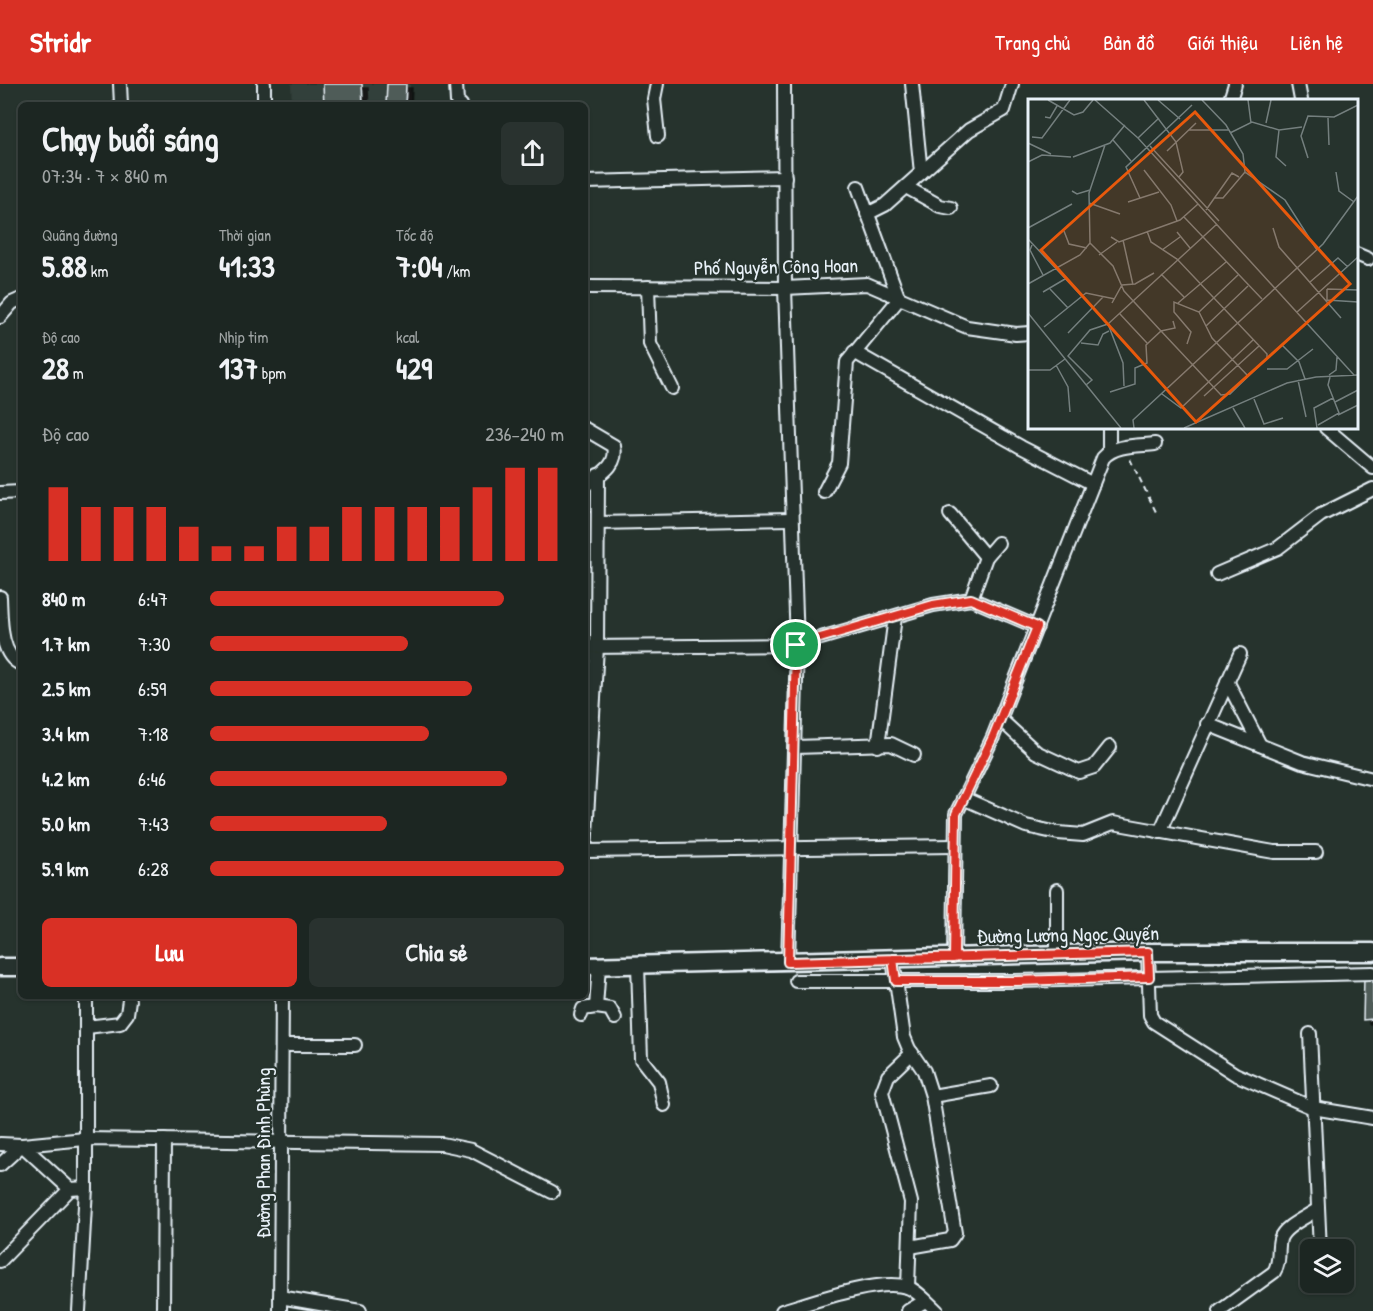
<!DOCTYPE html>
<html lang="vi">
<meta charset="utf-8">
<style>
body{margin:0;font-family:"Patrick Hand",sans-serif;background:#29322f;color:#f1f3f6;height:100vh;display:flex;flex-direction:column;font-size:22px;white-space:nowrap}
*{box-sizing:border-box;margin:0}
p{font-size:20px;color:#a0a5a5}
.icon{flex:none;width:33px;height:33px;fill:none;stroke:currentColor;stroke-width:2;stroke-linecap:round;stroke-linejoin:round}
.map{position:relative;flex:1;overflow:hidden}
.sheet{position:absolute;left:18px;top:18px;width:570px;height:897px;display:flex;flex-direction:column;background:#1c2622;border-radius:9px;box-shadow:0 2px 4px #0004,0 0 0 2px #3a4340}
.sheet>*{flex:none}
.controls{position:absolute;left:1300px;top:1155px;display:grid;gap:12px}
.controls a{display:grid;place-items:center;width:54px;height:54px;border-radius:9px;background:#1c2622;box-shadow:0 2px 4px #0004,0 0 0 2px #3a4340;font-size:30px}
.pin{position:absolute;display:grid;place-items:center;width:51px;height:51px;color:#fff;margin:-26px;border:3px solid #fff;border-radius:50%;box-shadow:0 2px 6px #0007}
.round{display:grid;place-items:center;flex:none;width:63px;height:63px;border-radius:9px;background:#29322f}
.head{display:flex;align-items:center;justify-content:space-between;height:102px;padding:0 24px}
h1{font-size:33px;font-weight:700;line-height:45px}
.stats{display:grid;grid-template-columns:repeat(3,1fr);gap:9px;height:102px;padding:6px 24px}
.stats div{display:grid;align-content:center}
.stats b{font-size:30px;font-weight:700}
.stats small{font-size:16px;font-weight:400}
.stats p{font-size:16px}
.chart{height:168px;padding:12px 24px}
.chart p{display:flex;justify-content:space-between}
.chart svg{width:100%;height:108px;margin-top:6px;stroke:#d93025;stroke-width:6}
.action{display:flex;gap:12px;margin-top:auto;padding:12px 24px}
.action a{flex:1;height:69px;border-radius:9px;background:#d93025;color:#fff;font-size:24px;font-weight:700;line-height:69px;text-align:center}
.action a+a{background:#29322f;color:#f1f3f6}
ul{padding:0 24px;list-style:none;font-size:20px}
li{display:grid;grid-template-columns:96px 72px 1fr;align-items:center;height:45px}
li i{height:15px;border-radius:8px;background:#d93025}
header{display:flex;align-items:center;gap:36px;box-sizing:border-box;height:84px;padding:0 30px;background:#d93025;color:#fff}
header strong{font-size:28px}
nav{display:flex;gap:33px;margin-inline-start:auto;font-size:21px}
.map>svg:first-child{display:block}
.built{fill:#333f3a}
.building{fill:#505c59;stroke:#e8f1f8;stroke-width:1.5;filter:url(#shadow)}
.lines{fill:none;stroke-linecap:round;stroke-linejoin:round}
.minor-casing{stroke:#e8f1f8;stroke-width:16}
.major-casing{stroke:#e8f1f8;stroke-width:21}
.path{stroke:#e8f1f8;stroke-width:2;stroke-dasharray:6 4.5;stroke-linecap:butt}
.minor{stroke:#26332d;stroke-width:12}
.major{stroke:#26332d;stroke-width:16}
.route-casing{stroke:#fff;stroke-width:12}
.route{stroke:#d93025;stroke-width:8}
.labels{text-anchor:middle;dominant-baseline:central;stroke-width:4.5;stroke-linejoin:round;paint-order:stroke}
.street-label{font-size:20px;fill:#e8f1f8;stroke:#26332d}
.inset-road{fill:none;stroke:#747f7e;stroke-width:1.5}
.view{fill:#e8590c;fill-opacity:0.15;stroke:#e8590c;stroke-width:3}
.inset-edge{fill:none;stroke:#e8f1f8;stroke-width:3}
</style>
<header>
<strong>Stridr</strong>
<nav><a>Trang chủ</a><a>Bản đồ</a><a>Giới thiệu</a><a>Liên hệ</a></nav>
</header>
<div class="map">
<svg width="1373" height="1227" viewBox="0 0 1373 1227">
<defs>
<filter id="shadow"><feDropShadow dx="6" dy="4" stdDeviation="0" flood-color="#0009"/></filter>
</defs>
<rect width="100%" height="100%" fill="#26332d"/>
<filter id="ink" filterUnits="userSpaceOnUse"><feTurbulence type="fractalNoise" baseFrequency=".0167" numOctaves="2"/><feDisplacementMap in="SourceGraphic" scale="12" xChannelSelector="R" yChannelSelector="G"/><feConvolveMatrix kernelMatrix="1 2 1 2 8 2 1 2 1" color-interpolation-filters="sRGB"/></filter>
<g filter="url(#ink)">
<polygon class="built" points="291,0 410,0 410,21 292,21"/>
<g class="building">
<polygon points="323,0 362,0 363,21 324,21"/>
<polygon points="387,0 406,0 405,21 386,21"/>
<polygon points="1364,893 1373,893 1373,935 1363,936"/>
</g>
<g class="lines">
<g class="minor-casing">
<g id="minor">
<polyline points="120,0 121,21"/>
<polyline points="264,0 264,21"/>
<polyline points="456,0 457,18 461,21"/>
<polyline points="657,0 654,15 658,52"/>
<polyline points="784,0 785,204 797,561 788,878"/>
<polyline points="912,0 921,89"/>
<polyline points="1298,0 1301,16"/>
<polyline points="1230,16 1235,0"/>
<polyline points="585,98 785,93"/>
<polyline points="906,103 940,122 951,124"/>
<polyline points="867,130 885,121 969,46 1004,26 1012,0"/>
<polyline points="1356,170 1368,175"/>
<polyline points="585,203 785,204 867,200 967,243 1016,250 1030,249"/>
<polyline points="648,203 650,260 672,304"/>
<polyline points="0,233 12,219 21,215"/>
<polyline points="854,268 1021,363 1093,400"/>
<polyline points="1326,344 1373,384"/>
<path d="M 585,345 L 614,362 C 619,382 599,391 585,402"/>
<polyline points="1109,367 1109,344"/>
<polyline points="598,391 597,563 585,767 954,762"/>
<polyline points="824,408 839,379 847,278 899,215 858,103"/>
<polyline points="0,409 21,408"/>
<polyline points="950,430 986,473"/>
<polyline points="598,439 792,435"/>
<polyline points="1217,490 1278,464 1321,431 1373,405"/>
<path d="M 0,513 C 1,537 0,572 21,580"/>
<polyline points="971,515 986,473 998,459"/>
<polyline points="585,563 797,561 933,521 971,515 1037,543"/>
<polyline points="1227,597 1260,661"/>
<polyline points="1000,635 1036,668 1079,688 1094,683 1110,663"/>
<polyline points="1207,640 1302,678 1373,695"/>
<polyline points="878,662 895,533"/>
<polyline points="795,663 891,660 914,671"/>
<polyline points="963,714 1026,742 1058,749 1083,751 1113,739 1274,768 1316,768"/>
<polyline points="1160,748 1240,570"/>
<polyline points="1057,806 1057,871"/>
<polyline points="1148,868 1150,931 1154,938 1235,990 1313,1024 1373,1034"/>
<path d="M 954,874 L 956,730 L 993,653 L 1103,374 C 1115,360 1138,362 1155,360"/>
<polyline points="893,875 904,953 909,965 924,987 932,1012 955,1149 950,1156 910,1163"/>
<polyline points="638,881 641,975 659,998 664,1021"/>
<polyline points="796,897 1016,897 1373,889"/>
<polyline points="596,923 599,882"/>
<polyline points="581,931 583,925 596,923 610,925 615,934"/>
<polyline points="87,943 120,939 127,930 129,916"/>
<polyline points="1310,950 1320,1166"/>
<polyline points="282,961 355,961"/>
<polyline points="932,1012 991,1002"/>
<polyline points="0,1060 22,1061 85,1055 442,1060 471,1066 552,1108"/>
<polyline points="0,1081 22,1061 70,1105"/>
<polyline points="0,1177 70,1105 86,1104"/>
<polyline points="908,1203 911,1118 882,1008 888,992 912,969"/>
<polyline points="280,1213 360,1227"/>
<polyline points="79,1227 86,1104 86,912"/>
<polyline points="163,1227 164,1056"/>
<polyline points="280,1227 282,912"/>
<path d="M 782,1227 C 812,1218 878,1194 907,1203 C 917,1206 929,1220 937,1227"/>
<polyline points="908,1227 925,1217"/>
<path d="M 1220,1227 L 1274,1188 C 1281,1177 1277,1167 1280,1155 C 1284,1142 1307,1133 1318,1125"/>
</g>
</g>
<g class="major-casing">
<g id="major">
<polyline points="585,882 1148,868 1373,868"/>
<polyline points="0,883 21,883"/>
</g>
</g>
<polyline class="path" points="1130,375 1157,430"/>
<use href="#minor" class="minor"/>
<use href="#major" class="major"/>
</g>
</g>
<g class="lines" filter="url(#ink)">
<g class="route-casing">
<path id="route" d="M 796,561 L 788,878 C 908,875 1028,872 1148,868 L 1149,893 L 1017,897 L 896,897 L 893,875 L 954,874 L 956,730 L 993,653 L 1037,543 L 971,515 L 933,521 L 796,561"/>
</g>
<use href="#route" class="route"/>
</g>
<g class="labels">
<g class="street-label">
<text transform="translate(776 182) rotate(-1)">Phố Nguyễn Công Hoan</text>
<text transform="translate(1068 850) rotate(-1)">Đường Lương Ngọc Quyến</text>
<text transform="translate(262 1069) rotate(-90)">Đường Phan Đình Phùng</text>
</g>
</g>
<g transform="translate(1028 15)">
<rect width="330" height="330" fill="#26332d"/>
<path class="inset-road" d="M 20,1 L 46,16 L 55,13 L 65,1M 67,1 L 110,39 L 326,276M 116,1 L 148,43 L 155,73 L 151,78M 130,1 L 152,20M 174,1 L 198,26 L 215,55 L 217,73 L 257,101 L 289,151M 220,1 L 223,24M 17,18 L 22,19 L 29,7M 300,19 L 301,46M 238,24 L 243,1M 161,31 L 201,31M 251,31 L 248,58 L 258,67M 202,34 L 224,23 L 251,31 L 274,28M 4,38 L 14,39 L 42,1M 110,39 L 131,19M 85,41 L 103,62M 0,44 L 23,55M 77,46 L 61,94 L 62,144 L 85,167 L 96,192 L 133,232 L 193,296 L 202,295 L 239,259 L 239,255 L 149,160 L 123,143 L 119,132M 122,47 L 191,122M 139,52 L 168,24M 45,58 L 82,44 L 97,26M 280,59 L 273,37 L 280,17 L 306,18 L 330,6M 0,63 L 14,56 L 43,58M 116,71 L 143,106 L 149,122M 308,73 L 311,92 L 326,103M 44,92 L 49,95 L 62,91M 112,99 L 98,68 L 164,6M 187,99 L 195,99 L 217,73M 100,103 L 131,93M 61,104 L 92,115M 178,111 L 204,74 L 211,78M 156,118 L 234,200M 0,129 L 44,105M 245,129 L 251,148 L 313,219M 36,132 L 41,145 L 59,149M 149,133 L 162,149M 83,138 L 91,143 L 152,121 L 170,105M 0,140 L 80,225 L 189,125M 95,141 L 105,186M 4,146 L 2,151 L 15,176M 134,151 L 152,138M 71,156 L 89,143M 133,175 L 156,198M 282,183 L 310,159 L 320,168M 0,185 L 52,156 L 62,144M 22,190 L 40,209M 299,190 L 299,201 L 330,203M 299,190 L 330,191M 15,193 L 37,180M 84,204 L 94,186 L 107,185 L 126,174M 150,204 L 198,163M 171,213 L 210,176M 269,213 L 330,158M 0,214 L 93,329M 92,215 L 119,244M 178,227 L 220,187M 16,228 L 58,194 L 87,200M 40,234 L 75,198M 53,244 L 70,246 L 75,235 L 81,232M 159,245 L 163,233 L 146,213 L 146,203 L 171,213 L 184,239 L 220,277M 254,246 L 271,263 L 277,280M 28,266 L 40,288 L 42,313M 239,270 L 259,270 L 285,250M 0,271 L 22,271 L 37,260M 301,276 L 308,271 L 309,258M 270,281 L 278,318M 58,286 L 64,281 L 40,257 L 62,231 L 80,225 L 95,264 L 96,287M 82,293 L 107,285 L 107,269 L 119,264 L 118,246 L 133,232 L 147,229 L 145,222M 134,295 L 153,309 L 225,241M 176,297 L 231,247M 226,300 L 236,325 L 255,319M 307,303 L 330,291M 205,309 L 217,329M 310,316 L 330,306M 290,326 L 311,314 L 300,286 L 302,278M 106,329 L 105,321 L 295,145 L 330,97M 156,329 L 259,284 L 288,278 L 330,276M 289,329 L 286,309 L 305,299"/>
<path class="view" d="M 167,13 L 322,185 L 168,323 L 13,151 Z"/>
<rect width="330" height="330" class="inset-edge"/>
</g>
</svg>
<div class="controls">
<a><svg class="icon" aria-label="layers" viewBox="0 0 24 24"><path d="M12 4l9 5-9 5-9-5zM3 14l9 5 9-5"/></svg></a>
</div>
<div class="pin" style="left:796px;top:561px;background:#1e9e55"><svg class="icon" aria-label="arrive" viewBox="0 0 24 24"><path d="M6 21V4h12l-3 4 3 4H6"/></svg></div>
<section class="sheet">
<div class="head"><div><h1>Chạy buổi sáng</h1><p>07:34 · 7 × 840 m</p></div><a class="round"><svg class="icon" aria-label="share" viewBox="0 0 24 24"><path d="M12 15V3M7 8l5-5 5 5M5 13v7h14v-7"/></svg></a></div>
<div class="stats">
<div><p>Quãng đường</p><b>5.88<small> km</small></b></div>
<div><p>Thời gian</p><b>41:33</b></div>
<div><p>Tốc độ</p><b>7:04<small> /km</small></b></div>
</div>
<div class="stats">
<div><p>Độ cao</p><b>28<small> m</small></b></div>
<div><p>Nhịp tim</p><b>137<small> bpm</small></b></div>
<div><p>kcal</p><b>429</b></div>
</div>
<div class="chart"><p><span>Độ cao</span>236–240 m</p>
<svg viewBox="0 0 160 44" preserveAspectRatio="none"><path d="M5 44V14M15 44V22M25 44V22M35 44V22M45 44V30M55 44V38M65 44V38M75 44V30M85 44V30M95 44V22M105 44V22M115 44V22M125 44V22M135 44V14M145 44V6M155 44V6"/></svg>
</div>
<ul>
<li><b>840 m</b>6:47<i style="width:83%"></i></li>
<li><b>1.7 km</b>7:30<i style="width:56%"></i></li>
<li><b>2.5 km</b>6:59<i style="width:74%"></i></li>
<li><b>3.4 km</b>7:18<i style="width:62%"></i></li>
<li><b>4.2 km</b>6:46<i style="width:84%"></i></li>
<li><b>5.0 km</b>7:43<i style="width:50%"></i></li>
<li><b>5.9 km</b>6:28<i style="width:100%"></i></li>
</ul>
<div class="action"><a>Lưu</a><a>Chia sẻ</a></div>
</section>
</div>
